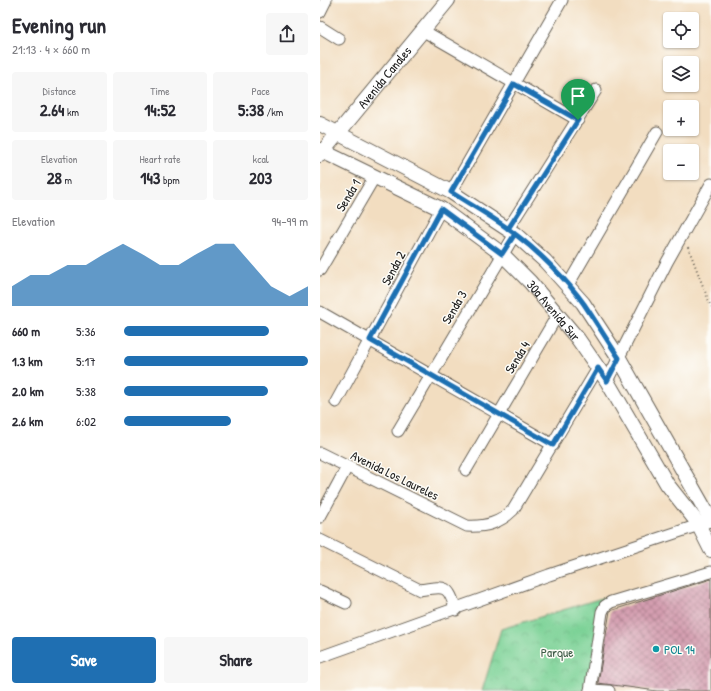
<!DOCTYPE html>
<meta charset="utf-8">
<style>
body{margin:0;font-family:"Patrick Hand",sans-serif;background:#f7f7f7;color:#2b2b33;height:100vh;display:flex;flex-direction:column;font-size:15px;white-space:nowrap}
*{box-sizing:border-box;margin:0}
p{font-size:13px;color:#7c7c81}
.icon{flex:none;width:22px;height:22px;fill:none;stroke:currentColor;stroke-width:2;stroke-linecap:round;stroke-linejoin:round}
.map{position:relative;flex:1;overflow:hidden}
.sheet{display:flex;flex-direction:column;background:#fff;width:320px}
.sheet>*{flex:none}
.controls{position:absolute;left:343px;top:12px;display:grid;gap:8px}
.controls a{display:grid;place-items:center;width:36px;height:36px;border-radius:4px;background:#fff;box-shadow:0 1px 3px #0004;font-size:20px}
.pin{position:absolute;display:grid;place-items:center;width:34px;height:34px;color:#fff;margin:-41px -17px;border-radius:50% 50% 50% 0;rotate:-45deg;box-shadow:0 0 4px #0007}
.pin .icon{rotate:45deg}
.round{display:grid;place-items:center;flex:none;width:42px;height:42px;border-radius:4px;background:#f7f7f7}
.headline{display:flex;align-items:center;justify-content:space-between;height:68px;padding:0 12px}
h1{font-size:22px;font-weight:700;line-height:30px}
.figures{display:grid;grid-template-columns:repeat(3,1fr);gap:6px;height:68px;padding:4px 12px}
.figures div{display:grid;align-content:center;border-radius:4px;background:#f7f7f7;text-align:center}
.figures b{font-size:17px;font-weight:700}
.figures small{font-size:11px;font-weight:400}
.figures p{font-size:11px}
.chart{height:112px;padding:8px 12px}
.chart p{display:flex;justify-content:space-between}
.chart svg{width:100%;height:72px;margin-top:4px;fill:#1f6fb2;opacity:.7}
.cta{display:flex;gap:8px;margin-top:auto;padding:8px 12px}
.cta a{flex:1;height:46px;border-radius:4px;background:#1f6fb2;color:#fff;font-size:16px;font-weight:700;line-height:46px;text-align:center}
.cta a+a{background:#f7f7f7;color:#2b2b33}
ul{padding:0 12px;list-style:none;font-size:13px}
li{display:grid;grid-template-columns:64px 48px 1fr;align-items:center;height:30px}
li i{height:10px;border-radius:5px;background:#1f6fb2}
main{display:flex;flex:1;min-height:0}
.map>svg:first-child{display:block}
.park{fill:url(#park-crowns);stroke:#4c7759}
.building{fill:url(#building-cross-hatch)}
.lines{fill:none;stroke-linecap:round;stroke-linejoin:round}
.minor-casing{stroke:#676055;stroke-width:13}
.tertiary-casing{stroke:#676055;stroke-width:16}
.path{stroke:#676055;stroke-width:2;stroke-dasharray:1 3;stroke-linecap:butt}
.minor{stroke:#fff;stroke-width:11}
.tertiary{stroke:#fff;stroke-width:14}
.route-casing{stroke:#fff;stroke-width:8}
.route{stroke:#1f6fb2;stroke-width:5}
.culture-dot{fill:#0f9aa8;stroke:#fdfcf7;stroke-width:1.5}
.labels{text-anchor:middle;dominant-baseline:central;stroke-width:3;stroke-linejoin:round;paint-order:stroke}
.street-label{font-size:13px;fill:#1c1c1c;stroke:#fdfcf7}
.culture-label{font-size:13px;fill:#0d838f;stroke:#fdfcf7;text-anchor:start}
.park-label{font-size:13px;fill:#3e5c47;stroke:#fdfcf7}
</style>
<main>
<section class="sheet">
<div class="headline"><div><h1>Evening run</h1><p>21:13 · 4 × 660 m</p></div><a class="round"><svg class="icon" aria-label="share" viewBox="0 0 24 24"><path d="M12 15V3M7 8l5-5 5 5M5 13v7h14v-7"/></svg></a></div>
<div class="figures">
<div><p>Distance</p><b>2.64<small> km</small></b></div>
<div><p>Time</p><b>14:52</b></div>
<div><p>Pace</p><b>5:38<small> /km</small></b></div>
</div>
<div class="figures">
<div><p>Elevation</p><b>28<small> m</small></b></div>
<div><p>Heart rate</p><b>143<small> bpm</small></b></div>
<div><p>kcal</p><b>203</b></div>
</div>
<div class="chart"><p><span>Elevation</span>94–99 m</p>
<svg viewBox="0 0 160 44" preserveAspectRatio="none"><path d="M0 44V32L10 25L20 25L30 19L40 19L50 12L60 6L70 12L80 19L90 19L100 12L110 6L120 6L130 19L140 32L150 38L160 32V44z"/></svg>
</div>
<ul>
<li><b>660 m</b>5:36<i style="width:79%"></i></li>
<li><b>1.3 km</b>5:17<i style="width:100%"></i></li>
<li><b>2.0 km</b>5:38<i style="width:78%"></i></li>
<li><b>2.6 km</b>6:02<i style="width:58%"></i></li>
</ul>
<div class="cta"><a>Save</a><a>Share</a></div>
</section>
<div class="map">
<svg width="391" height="691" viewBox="0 0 391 691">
<defs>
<pattern id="park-crowns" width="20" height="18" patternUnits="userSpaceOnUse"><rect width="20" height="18" fill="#7cd296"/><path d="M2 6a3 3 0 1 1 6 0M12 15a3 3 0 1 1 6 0" fill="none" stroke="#6bb481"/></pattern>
<pattern id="building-cross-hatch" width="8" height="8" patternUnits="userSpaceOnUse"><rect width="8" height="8" fill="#d49eb0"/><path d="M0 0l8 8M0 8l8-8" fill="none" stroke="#ab808e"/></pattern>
</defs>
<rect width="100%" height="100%" fill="#fdfcf7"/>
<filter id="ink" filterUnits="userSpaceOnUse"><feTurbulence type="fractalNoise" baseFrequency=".025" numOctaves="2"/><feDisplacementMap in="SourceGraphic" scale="8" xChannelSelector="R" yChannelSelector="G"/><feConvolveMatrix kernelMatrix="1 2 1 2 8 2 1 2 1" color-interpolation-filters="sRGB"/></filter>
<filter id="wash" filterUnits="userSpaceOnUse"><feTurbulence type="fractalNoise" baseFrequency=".012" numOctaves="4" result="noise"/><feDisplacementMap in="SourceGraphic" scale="16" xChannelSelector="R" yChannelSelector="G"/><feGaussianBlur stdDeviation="0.9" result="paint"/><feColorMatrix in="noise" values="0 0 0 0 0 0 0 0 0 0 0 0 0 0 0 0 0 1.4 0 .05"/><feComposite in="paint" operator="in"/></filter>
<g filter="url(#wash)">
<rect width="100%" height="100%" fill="#f2ddc0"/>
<polygon class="park" points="285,597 270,691 162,691 181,629"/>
<g id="blocks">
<polygon class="building" points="391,579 391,691 337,691 278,683 290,611"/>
</g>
</g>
<g filter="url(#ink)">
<use href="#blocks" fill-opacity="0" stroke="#676055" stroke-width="1"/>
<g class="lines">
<g class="minor-casing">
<g id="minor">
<polyline points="0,12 6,0"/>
<polyline points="0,27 19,39"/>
<polyline points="102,30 258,120"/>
<polyline points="131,192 242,0"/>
<polyline points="188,229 276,90"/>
<polyline points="0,270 55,176"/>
<polyline points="248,285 337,132"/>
<polyline points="0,312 233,445"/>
<polyline points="287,381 347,262 391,184"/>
<polyline points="16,402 121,209"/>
<polyline points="78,431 195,234"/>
<path d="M 0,453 L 147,526 C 166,527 180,523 193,510 L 278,368"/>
<polyline points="146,470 238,314"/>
<polyline points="0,517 27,467"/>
<path d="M 0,540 L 100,590 C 125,586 128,584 136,610"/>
<polyline points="0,591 26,603"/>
<polyline points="0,657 229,575 385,523"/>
<polyline points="270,690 289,691"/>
<polyline points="270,691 282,612 285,606 291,602 391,572"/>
</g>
</g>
<g class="tertiary-casing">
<g id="tertiary">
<polyline points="0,124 131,192 195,234 225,261 263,303 299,358 391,520"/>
<path id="s1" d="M 0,150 L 121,209 L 182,254 L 210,282 L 258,339 L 287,381 L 347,484 L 377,522 L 391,550"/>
<path id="s2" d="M 0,155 L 128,0"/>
</g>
</g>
<polyline class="path" points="368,247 391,307"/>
<use href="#minor" class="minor"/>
<use href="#tertiary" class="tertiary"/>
</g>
</g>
<g class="lines" filter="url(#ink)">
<g class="route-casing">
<path id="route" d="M 258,120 L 188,229 L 195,234 L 182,254 L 121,209 L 50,340 L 233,445 L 278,368 L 287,381 L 299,358 C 287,340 276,322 264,304 C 247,280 219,252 195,234 C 175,218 152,206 131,192 L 194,84 L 258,120"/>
</g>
<use href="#route" class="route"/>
</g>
<circle class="culture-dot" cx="336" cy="649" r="4"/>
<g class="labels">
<g class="street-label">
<text stroke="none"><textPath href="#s2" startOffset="101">Avenida Canales</textPath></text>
<text transform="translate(28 195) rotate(-59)">Senda 1</text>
<text transform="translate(73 268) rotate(-62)">Senda 2</text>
<text transform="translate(134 307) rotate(-60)">Senda 3</text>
<text stroke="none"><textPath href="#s1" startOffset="287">30a Avenida Sur</textPath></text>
<text transform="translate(197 357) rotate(-59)">Senda 4</text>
<text transform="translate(75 475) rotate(26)">Avenida Los Laureles</text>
</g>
<g class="culture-label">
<text x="344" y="649">POL 14</text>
</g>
<g class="park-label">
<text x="237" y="652">Parque</text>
</g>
</g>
</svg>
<div class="controls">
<a><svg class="icon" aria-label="locate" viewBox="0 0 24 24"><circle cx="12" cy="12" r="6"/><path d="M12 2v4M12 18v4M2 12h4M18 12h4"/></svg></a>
<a><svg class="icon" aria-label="layers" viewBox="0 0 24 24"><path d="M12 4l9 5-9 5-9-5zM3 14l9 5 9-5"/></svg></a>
<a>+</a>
<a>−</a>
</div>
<div class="pin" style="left:258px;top:120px;background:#1e9e55"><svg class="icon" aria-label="arrive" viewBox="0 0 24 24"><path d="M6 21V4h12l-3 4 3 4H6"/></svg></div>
</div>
</main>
